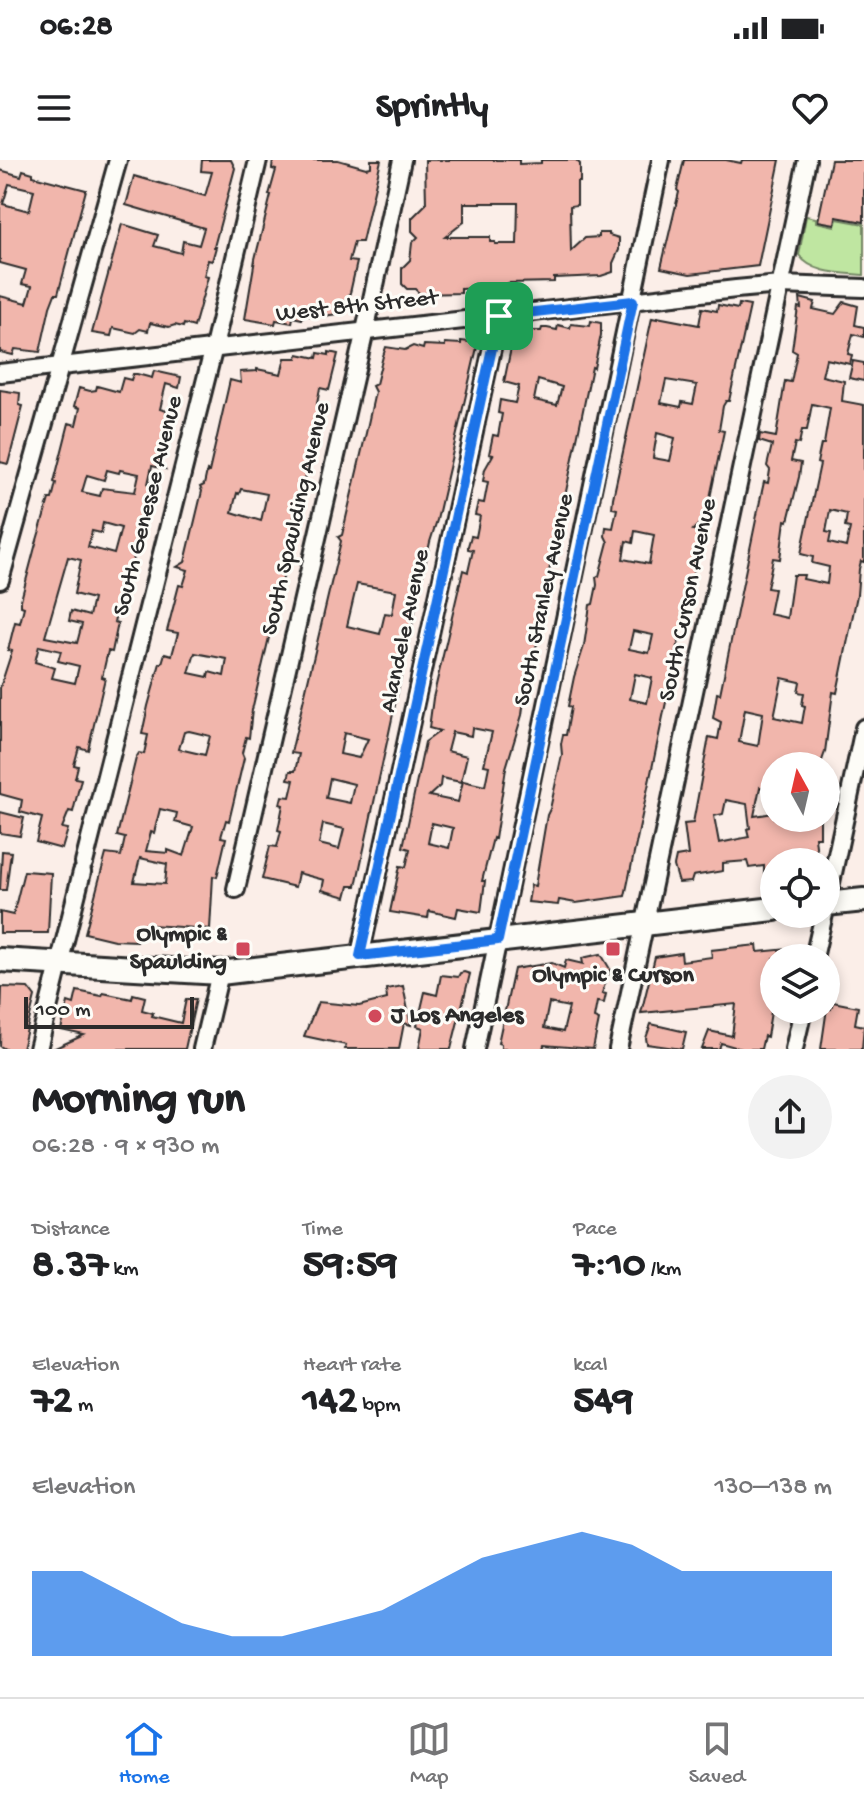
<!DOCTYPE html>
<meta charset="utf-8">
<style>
body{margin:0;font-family:"Gochi Hand",sans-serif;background:#f2f2f2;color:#202124;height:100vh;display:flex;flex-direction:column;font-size:30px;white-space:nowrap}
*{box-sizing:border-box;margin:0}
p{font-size:26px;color:#757577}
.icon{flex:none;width:44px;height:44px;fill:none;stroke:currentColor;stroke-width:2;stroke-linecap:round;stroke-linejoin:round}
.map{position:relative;height:889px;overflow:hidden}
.panel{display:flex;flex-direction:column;background:#fff;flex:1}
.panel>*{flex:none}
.needle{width:52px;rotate:352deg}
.fabs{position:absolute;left:760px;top:592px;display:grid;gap:16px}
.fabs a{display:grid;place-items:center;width:80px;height:80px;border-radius:50%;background:#fff;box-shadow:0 4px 12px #0003;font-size:40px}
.scale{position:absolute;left:24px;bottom:20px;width:170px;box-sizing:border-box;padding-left:8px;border:4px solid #2b2b2b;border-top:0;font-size:22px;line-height:28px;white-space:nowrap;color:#2b2b2b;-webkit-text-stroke:6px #fdfcf7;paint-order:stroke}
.pin{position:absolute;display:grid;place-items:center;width:68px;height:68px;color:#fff;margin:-34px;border-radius:16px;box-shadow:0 4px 12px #0006}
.round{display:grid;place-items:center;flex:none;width:84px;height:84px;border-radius:42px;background:#f2f2f2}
.overview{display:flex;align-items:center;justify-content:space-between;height:136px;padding:0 32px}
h1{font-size:44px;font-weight:800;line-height:60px}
.stats{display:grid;grid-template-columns:repeat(3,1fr);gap:12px;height:136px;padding:8px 32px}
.stats div{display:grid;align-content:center}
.stats b{font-size:40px;font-weight:800}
.stats small{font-size:22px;font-weight:400}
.stats p{font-size:22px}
.chart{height:224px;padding:16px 32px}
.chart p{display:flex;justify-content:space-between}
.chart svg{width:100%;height:144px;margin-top:8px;fill:#1a73e8;opacity:.7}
.status{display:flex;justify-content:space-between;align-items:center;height:56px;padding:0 40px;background:#fff;direction:ltr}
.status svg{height:22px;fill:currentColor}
header{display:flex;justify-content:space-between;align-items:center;height:104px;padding:0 32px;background:#fff;font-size:36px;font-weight:800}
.tab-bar{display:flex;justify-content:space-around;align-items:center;height:112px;border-top:2px solid #e0e0e0;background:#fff;font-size:22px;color:#757577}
.tab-bar a{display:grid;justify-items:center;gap:4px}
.tab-bar .active{color:#1a73e8}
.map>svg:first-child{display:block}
.green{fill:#bfe6a1;stroke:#758866;stroke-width:2}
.building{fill:#f1b6ac;stroke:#2b2b2b;stroke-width:2;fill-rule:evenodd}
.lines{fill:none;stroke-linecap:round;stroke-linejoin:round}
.minor-casing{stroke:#2b2b2b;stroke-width:22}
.major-casing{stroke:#2b2b2b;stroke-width:28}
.minor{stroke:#fdfcf7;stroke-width:16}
.major{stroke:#fdfcf7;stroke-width:22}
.route-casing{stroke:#fff;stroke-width:16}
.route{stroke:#1a73e8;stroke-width:10}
.poi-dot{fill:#d1495b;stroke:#fdfcf7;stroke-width:3}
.labels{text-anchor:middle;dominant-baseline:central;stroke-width:6;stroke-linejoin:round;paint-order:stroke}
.street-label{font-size:24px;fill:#2b2b2b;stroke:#fdfcf7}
.poi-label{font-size:24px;font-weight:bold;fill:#2b2b2b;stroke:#fdfcf7;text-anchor:end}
</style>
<div class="status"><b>06:28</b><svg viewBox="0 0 49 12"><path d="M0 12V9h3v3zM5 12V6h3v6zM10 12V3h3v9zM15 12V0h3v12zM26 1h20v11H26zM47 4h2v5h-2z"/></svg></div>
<header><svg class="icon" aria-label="menu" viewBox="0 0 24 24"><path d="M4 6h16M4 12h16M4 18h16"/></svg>Sprintly<svg class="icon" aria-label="heart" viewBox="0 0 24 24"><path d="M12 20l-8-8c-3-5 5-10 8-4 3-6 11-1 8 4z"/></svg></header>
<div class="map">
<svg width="864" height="889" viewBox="0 0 864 889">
<rect width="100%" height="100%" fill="#fbeee8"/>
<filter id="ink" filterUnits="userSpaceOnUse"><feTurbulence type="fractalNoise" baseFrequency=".0125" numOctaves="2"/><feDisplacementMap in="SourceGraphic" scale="16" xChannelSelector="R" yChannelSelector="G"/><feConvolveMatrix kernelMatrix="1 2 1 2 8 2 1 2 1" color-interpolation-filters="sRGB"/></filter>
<g filter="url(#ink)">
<path class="green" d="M 806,56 L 816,58 L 816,62 L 835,66 L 837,59 L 864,64 L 864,115 C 843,113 812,114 799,95 Z"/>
<g class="building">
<polygon points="202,0 231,0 235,8 214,87 216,87 212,101 208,100 204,116 208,117 194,167 184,164 183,167 175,165 169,167 150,163 148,171 140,169 135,173 113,168 111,176 92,173 122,64 158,75 154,86 181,93 183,81 199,85 204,68 126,45 134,16 205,36 212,12 201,11"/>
<polygon points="273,0 338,0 366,8 371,7 371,0 381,0 362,82 354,82 349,101 357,102 348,142 343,141 345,153 317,157 303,155 302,159 293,157 292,163 276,160 275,164 245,159 255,99 271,35 269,35 276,10 272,9"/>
<path d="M 425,0 L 519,0 L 519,4 L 541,3 L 541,0 L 576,0 L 580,4 L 580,22 L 577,22 L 577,45 L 570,46 L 571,91 L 585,78 L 599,77 L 599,73 L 609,73 L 609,75 L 619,78 L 619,90 L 613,103 L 613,112 L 601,116 L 554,118 L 554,122 L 508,123 L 507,127 L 461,129 L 461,133 L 420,134 L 415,129 L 407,129 L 402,124 L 402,108 L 410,100 L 412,83 L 418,77 L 412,71 L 412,58 L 426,44 ZM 464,43 L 518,43 L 517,84 L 495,84 L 495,82 L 490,82 L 490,77 L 445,77 L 464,62 Z"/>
<polygon points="684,0 726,0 741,3 742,0 780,0 758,106 690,114 661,108 679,32 677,30"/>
<polygon points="831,0 864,0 864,62 836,57 835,64 818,61"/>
<path d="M 0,10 L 21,16 L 23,10 L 33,13 L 33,16 L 86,30 L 58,134 L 55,134 L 50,147 L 40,192 L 15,189 L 13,195 L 0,192 L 0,136 L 27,143 L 32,126 L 22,124 L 26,110 L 0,103 ZM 9,24 L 34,30 L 29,51 L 3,44 Z"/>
<path d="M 800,138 L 815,142 L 813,149 L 835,154 L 844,142 L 858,146 L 855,165 L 864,167 L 864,177 L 853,174 L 848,194 L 852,195 L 850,204 L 826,199 L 822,216 L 844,221 L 842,241 L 864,245 L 864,402 L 861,401 L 859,409 L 857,435 L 837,533 L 833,532 L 825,592 L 820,606 L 774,606 L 774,631 L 760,627 L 754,656 L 774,653 L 774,658 L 792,658 L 792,662 L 820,659 L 820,677 L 815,677 L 817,696 L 814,696 L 814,702 L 774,702 L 774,712 L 764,713 L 764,706 L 749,708 L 747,701 L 723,703 L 723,711 L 693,716 L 691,722 L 679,723 L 674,706 L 676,697 L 688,695 L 684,664 L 693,663 L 709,577 L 718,579 L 721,562 L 713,558 L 717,533 L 720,534 L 762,331 L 764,322 L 768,323 L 770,310 L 767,306 L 772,285 L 759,281 L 760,274 L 776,277 L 785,221 L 791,222 L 797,193 L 792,190 L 798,147 L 801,148 ZM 812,244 L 830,248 L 824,284 L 821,284 L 817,303 L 820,304 L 801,394 L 813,397 L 812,403 L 829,407 L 827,424 L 803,419 L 804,415 L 793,415 L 787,458 L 769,454 L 774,429 L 767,428 L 773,398 L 780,399 L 785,360 L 788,361 L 799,317 L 801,303 L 791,301 L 795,283 L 799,284 L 802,270 L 807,270 ZM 830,350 L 847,354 L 845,367 L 850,368 L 846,387 L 829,383 L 831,373 L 826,372 ZM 782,518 L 800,522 L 798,532 L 804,533 L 802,545 L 805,546 L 802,563 L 774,557 ZM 745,549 L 763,553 L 758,586 L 739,582 ZM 726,640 L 747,644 L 750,668 L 747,669 L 749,677 L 719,683 L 714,656 L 723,654 Z"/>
<path d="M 739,144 L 750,146 L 729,241 L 726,241 L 723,246 L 719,270 L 724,271 L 706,357 L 693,370 L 702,372 L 625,736 L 576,743 L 559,740 L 558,745 L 528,742 L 531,725 L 535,726 L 547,655 L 550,649 L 562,595 L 561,584 L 563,575 L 566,575 L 571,547 L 568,546 L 574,517 L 584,486 L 590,445 L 593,444 L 597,425 L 596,417 L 599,416 L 608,382 L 605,376 L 606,367 L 613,368 L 617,349 L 612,348 L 613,338 L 652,158 L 657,159 L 657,157 L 699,165 L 702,148 L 717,151 L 718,145 L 738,149 ZM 666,220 L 697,225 L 693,244 L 682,242 L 681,247 L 661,243 ZM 657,273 L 675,278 L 670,301 L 653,298 ZM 635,371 L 654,375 L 649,404 L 623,399 L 626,381 L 633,383 ZM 633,471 L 653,475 L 649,493 L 629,489 ZM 635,514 L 652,518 L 647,543 L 630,539 Z"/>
<path d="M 591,161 L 601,163 L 601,175 L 594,208 L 592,207 L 563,346 L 560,345 L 556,365 L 558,369 L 548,416 L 551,416 L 537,484 L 531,501 L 529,501 L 522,555 L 506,608 L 495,679 L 493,678 L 482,721 L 485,721 L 481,752 L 458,748 L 456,757 L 429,751 L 428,758 L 390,752 L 400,706 L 406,707 L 410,689 L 403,687 L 425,582 L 440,571 L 429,568 L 433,538 L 463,410 L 468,412 L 473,390 L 468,389 L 468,386 L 471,376 L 476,377 L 480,356 L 475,355 L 478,342 L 484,343 L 488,322 L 483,321 L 485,309 L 493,295 L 489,294 L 493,275 L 498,276 L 502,254 L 498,253 L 500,240 L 515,243 L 519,226 L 504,222 L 511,188 L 515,188 L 519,171 L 541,171 L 542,168 L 547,168 L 557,170 L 558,165 L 570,168 L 571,164 L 590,166 ZM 538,220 L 562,227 L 557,245 L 534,240 ZM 472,568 L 492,572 L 484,605 L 489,606 L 485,626 L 463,621 L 458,642 L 429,636 L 440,626 L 441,618 L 461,622 L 467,596 L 447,591 L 452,572 L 471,576 ZM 432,663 L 453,668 L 449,688 L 428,683 Z"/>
<path d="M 461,181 L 478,183 L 437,360 L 430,382 L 356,726 L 349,726 L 346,737 L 322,730 L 324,720 L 298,713 L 295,727 L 262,719 L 270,686 L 277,687 L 281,671 L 278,670 L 283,645 L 280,644 L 282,636 L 290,637 L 294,620 L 288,619 L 290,611 L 295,611 L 299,594 L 291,593 L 341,381 L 338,377 L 342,375 L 366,273 L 375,232 L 372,226 L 376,224 L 383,196 L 386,187 L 405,190 L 413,186 L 423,189 L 424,185 L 445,186 L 445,183 L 461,184 ZM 357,424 L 396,431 L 392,454 L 385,453 L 380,474 L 347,466 ZM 344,573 L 368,579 L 359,598 L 340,594 ZM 330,618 L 354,624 L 350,643 L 326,638 ZM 323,664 L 344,669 L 339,689 L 319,684 Z"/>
<path d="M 329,192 L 338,194 L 329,230 L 320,228 L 317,244 L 322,246 L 320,255 L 297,353 L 295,353 L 291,369 L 293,370 L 293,375 L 252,550 L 249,578 L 246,577 L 242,593 L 244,598 L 229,661 L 226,660 L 221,677 L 226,678 L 217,717 L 213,716 L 210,769 L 137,764 L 137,781 L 114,780 L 85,773 L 106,694 L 121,696 L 125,678 L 117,676 L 136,598 L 139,593 L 144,594 L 148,575 L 142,574 L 148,546 L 160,503 L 162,503 L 165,493 L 172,495 L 178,473 L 167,471 L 179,425 L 183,426 L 188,410 L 177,407 L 185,402 L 202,331 L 200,327 L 204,325 L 207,311 L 209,312 L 230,220 L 241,223 L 240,212 L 257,211 L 257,209 L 281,214 L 285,198 L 297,198 L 298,194 L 317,198 L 318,193 L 329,195 ZM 241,329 L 267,334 L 261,361 L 232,352 L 237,333 L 239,334 ZM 195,493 L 227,499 L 224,516 L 209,512 L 208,517 L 189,513 ZM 189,571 L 210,576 L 205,595 L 179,589 L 184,572 ZM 160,649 L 177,653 L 175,662 L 193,667 L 184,696 L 168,690 L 168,693 L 146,691 L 151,672 L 154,673 ZM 140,698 L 167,704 L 165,724 L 134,722 Z"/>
<polygon points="853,201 864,203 864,221 849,218"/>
<path d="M 154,211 L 181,217 L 179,228 L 166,224 L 160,249 L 167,251 L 166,263 L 169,264 L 160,302 L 165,309 L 152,306 L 148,324 L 154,325 L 147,355 L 145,361 L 142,360 L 123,446 L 118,445 L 114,462 L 118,463 L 112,492 L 108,491 L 102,517 L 105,518 L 88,590 L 79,587 L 74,605 L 78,606 L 75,618 L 81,619 L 73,652 L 69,651 L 62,668 L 68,669 L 62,689 L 36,682 L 42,658 L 20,652 L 22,640 L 0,634 L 0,528 L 12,491 L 8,490 L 15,462 L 20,463 L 24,447 L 21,446 L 21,440 L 35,387 L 49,339 L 52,339 L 56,323 L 54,322 L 69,263 L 76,265 L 80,248 L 74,246 L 79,228 L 90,231 L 96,230 L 97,226 L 119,232 L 123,218 L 131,220 L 133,214 L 137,214 L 152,218 ZM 107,310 L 119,313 L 120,310 L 139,314 L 135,332 L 102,328 L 100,336 L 82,332 L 87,315 L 104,320 ZM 103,363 L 121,368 L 114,394 L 88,387 L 92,371 L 101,373 ZM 68,397 L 81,400 L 74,434 L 93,439 L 89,456 L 71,451 L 69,461 L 82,464 L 77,483 L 45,477 ZM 39,486 L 61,491 L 58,501 L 79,506 L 75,523 L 52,518 L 55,508 L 35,502 Z"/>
<polygon points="0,230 20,233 19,245 23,246 8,304 0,302"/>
<polygon points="0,652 24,658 20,676 0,673"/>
<polygon points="2,691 11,692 6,730 0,730"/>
<polygon points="24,711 51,713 48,773 0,773 0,752 13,755"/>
<polygon points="757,785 758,792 798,788 799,798 774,798 774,833 767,877 764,876 761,889 742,889 721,883 719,889 702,889 709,871 732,876 736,844 641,853 655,797 681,793 682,801 712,797 711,790"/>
<path d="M 601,794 L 610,809 L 602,833 L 606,834 L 604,843 L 597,842 L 594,858 L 599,860 L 593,889 L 544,885 L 543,889 L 501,889 L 501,884 L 498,883 L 514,809 L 552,803 L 564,808 L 566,800 L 583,804 L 582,798 ZM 549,843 L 569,847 L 563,872 L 544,868 Z"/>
<polygon points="464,812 470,814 451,889 419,889 423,868 417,866 425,832 437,835 441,815 458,817 460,813"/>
<polygon points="403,826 411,865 404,863 399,889 345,889 346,885 304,876 318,842 359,846 387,839 386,829"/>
<polygon points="2,827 28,828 35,837 22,889 5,889 0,886"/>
<polygon points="77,831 102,836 103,833 132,839 133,834 145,837 142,850 153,853 152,856 181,863 186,839 196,839 185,889 53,889 84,875 61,870 68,842 74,844"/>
<polygon points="833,842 858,847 855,864 864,866 862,889 821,889 827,848 831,849"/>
<polygon points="651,864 686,872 682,889 647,884 646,878"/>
</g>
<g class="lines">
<g class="minor-casing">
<g id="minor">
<polyline points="0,213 736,129 780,125 864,128"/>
<polyline points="0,420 118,0"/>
<polyline points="84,703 214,187 258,0"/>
<polyline points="236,729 369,153 402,0"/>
<polyline points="826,746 864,568"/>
<polyline points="360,796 499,156"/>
<polyline points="814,798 824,754"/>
<polyline points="38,889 82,712"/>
<polyline points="202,889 220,813"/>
<polyline points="475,889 661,0"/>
<polyline points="618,889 807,0"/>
<polyline points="794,889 803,850"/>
</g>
</g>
<g class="major-casing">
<g id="major">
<polyline points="826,744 864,740"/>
<polyline points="0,800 220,813 774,749"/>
</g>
</g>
<use href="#minor" class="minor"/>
<use href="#major" class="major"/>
</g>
</g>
<g class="lines" filter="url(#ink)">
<g class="route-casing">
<polygon id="route" points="633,141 498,780 360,796 499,156"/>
</g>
<use href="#route" class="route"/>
</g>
<g class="poi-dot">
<rect x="235" y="781" width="16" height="16" rx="4"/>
<rect x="605" y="781" width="16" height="16" rx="4"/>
<circle cx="375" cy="856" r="8"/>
</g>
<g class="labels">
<g class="street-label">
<text transform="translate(357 147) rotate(-6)">West 8th Street</text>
<text transform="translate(149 346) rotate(-76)">South Genesee Avenue</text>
<text transform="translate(297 359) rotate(-77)">South Spaulding Avenue</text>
<text transform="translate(545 440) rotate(-78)">South Stanley Avenue</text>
<text transform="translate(689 440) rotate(-78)">South Curson Avenue</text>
<text transform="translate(406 471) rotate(-78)">Alandele Avenue</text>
</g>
<g class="poi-label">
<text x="227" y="775">Olympic &amp;<tspan x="227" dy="28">Spaulding</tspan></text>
<text x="613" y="816" text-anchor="middle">Olympic &amp; Curson</text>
<text x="391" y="856" text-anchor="start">J Los Angeles</text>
</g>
</g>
</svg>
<div class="fabs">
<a><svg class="needle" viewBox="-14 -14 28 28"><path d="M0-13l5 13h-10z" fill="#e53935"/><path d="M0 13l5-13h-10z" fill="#757577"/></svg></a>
<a><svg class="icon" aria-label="locate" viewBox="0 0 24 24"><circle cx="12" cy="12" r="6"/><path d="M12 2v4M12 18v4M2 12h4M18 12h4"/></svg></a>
<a><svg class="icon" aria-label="layers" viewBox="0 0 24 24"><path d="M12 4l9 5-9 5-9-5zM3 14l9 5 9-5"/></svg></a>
</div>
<div class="scale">100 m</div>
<div class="pin" style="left:499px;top:156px;background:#1e9e55"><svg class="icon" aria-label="arrive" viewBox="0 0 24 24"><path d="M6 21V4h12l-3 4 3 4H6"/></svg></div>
</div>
<section class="panel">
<div class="overview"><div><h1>Morning run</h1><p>06:28 · 9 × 930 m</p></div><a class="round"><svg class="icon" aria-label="share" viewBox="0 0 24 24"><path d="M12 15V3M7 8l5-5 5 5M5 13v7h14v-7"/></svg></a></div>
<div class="stats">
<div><p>Distance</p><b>8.37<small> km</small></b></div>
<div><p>Time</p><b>59:59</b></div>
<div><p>Pace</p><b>7:10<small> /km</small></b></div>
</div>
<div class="stats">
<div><p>Elevation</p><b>72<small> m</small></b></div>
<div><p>Heart rate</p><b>142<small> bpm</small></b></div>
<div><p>kcal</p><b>549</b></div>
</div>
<div class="chart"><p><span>Elevation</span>130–138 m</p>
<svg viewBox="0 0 160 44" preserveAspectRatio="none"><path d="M0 44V18L10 18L20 26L30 34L40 38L50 38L60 34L70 30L80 22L90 14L100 10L110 6L120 10L130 18L140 18L150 18L160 18V44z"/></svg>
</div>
</section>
<nav class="tab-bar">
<a class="active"><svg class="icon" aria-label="home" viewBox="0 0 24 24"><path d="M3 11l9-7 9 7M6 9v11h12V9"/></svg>Home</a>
<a><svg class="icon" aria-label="map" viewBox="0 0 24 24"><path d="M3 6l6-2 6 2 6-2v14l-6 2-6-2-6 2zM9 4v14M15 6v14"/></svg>Map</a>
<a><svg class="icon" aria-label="saved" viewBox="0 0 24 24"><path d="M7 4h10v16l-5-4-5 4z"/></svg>Saved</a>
</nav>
